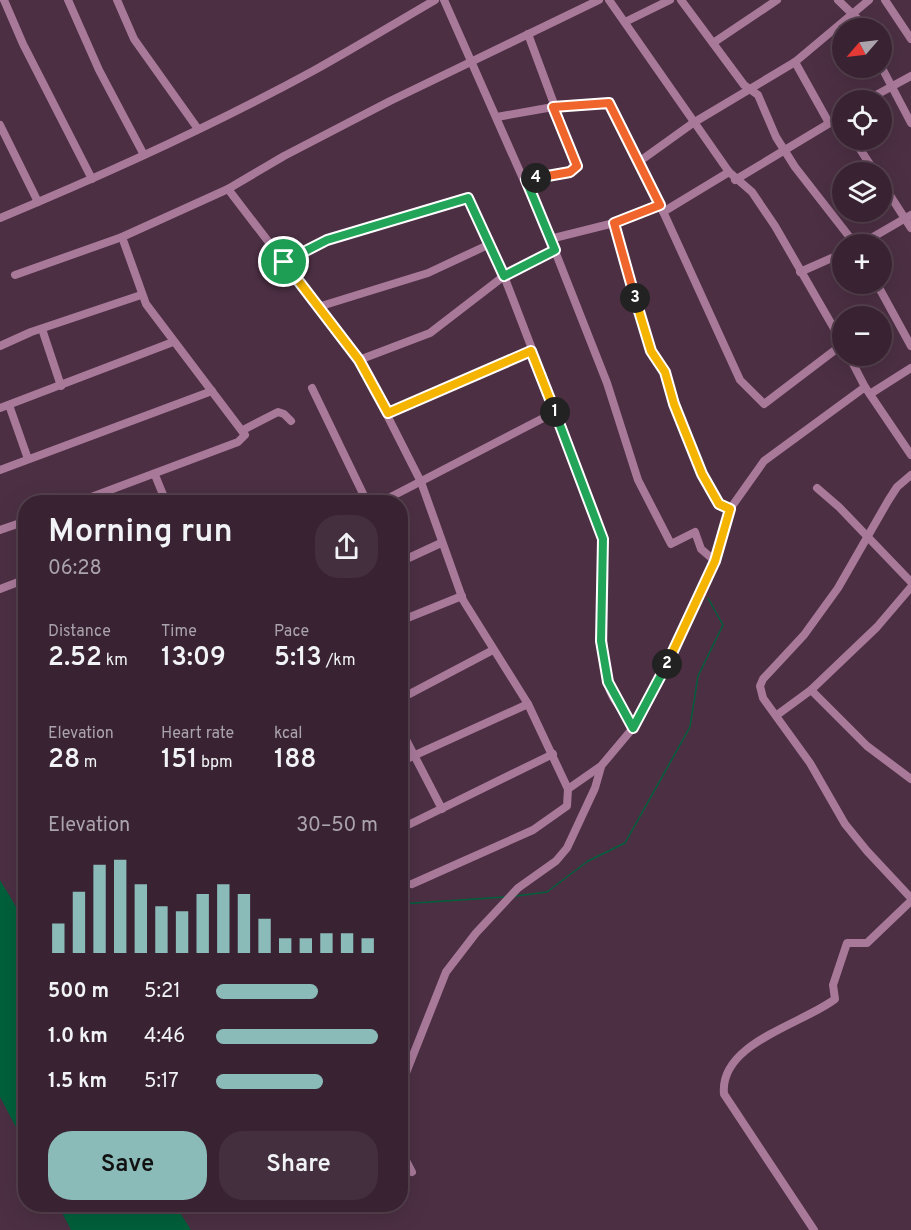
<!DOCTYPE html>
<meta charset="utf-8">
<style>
body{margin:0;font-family:Overpass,sans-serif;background:#442f3e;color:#f1f3f6;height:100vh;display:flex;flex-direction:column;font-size:22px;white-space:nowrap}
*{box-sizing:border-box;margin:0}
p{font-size:20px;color:#aba4ac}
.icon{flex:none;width:33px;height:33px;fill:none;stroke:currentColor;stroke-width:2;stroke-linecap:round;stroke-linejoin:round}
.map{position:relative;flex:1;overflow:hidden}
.panel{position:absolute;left:18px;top:495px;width:390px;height:717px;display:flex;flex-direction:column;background:#392332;border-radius:24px;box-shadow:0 6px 24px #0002,0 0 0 2px #53404d}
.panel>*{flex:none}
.needle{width:39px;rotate:242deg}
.tools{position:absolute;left:832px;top:18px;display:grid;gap:12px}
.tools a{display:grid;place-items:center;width:60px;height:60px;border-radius:50%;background:#392332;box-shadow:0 6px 24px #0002,0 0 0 2px #53404d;font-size:30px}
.pin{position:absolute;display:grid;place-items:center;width:51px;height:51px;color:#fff;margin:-26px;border:3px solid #fff;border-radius:50%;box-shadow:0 2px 6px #0007}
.km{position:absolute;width:30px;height:30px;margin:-15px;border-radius:50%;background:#222;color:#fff;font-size:16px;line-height:30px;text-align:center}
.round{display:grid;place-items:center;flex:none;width:63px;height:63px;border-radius:24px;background:#442f3e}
.summary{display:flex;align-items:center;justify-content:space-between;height:102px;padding:0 30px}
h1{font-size:33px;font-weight:600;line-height:45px}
.stats{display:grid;grid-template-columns:repeat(3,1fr);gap:9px;height:102px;padding:6px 30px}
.stats div{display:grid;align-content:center}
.stats b{font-size:26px;font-weight:600}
.stats small{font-size:16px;font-weight:400}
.stats p{font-size:16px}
.chart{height:168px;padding:12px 30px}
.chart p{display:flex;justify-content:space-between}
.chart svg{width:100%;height:108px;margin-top:6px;stroke:#8bbbb9;stroke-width:6}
.action{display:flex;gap:12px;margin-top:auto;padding:12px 30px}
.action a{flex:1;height:69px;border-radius:24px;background:#8bbbb9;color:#111;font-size:24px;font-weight:600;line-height:69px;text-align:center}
.action a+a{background:#442f3e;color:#f1f3f6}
ul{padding:0 30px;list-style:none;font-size:20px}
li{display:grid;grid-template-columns:96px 72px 1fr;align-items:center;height:45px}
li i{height:15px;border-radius:8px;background:#8bbbb9}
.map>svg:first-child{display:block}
.water{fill:#01603c}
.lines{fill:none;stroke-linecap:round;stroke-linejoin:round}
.stream{stroke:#01603c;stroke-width:1.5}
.minor{stroke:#a9799a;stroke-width:8}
.split-1-casing{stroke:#fff;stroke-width:12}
.split-2-casing{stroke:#fff;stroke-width:12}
.split-3-casing{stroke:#fff;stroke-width:12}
.split-4-casing{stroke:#fff;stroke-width:12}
.split-5-casing{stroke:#fff;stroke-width:12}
.split-1{stroke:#f5b400;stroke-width:8}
.split-2{stroke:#22a559;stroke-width:8}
.split-3{stroke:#f5b400;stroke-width:8}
.split-4{stroke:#f0652b;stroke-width:8}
.split-5{stroke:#22a559;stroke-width:8}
</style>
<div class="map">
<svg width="911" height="1230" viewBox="0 0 911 1230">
<rect width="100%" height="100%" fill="#4c2f43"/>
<g class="water">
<path d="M 0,880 C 12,901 33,926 22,951 L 26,958 L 25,1144 L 0,1097 Z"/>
<polygon points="58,1205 175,1205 191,1230 71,1230"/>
</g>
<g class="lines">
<g class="stream">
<polyline points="516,896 547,892 588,861 625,843 690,727 698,676 723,625 708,598"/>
<polyline points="400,904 505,897"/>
</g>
<g class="minor">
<polyline points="4,0 23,44 92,179"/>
<polyline points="68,0 99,70 144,155"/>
<polyline points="117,0 134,39 198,129"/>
<polyline points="444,0 555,251 607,383 638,480 671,544 695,532 701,549 715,561"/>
<polyline points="609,0 729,172 752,192 775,226 843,344"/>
<polyline points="681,0 744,85 758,95 776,137 795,167 855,244"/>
<polyline points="838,0 867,28"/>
<polyline points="885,0 911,39"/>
<polyline points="625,22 670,0"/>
<polyline points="713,43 777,0"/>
<polyline points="795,62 829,123"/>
<polyline points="882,68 911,123"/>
<polyline points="867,100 911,76"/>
<polyline points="497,117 553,107 609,103 640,161 740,380 764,404 843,344"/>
<polyline points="0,125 38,202"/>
<polyline points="854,140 875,172"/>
<polyline points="640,161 693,123 795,62 869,0"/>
<polyline points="526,180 570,172 577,166 528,34"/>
<polyline points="735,180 843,115"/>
<polyline points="882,183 911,228"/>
<polyline points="228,189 359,360 421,482 463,600 528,704 568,789"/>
<polyline points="663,212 729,172"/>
<path d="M 0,218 C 106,174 212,126 313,71 C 354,48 394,24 435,0"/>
<polyline points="614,223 651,351 665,372 674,404 702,474 719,504 730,509"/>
<polyline points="550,239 614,223 660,205"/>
<polyline points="861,244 911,215"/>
<path d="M 284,263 L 327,240 L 463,198 L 471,201 L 504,276 L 597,518 C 613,572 596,628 608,684 C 611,701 627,712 633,728"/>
<polyline points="800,272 843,253"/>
<polyline points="15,275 122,237 228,189 284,156 390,101 599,0"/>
<polyline points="877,284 911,346"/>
<polyline points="318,307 428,273 490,244"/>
<polyline points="42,329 61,386"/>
<polyline points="0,346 31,332 141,295"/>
<polyline points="849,356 865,387 911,455"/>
<polyline points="359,360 430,333 504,276 555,251"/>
<polyline points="312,388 367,502"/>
<polyline points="870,394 911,368"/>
<polyline points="9,405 28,459"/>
<polyline points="0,408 173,342"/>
<polyline points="388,413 531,351"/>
<polyline points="243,430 278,412 284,414 291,421"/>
<polyline points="0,470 212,391"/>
<polyline points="155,475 166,502"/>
<polyline points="911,475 897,487 888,501 838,588 804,635 763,679 760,686 763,698 810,763 845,824 867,851 911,898"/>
<polyline points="817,488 839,507 911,582"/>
<polyline points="78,502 238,442 245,435 146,304 122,237"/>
<polyline points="381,502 555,412"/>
<polyline points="0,530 26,521"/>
<polyline points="400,562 441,543"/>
<polyline points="0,589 26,579"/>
<polyline points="400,621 462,596"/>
<polyline points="811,690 867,746 911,779"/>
<polyline points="400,699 493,650"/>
<polyline points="777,715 811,690 877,627 911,587"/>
<polyline points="400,728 442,809"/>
<polyline points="400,762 528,704"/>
<polyline points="400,829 553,754"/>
<polyline points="412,884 533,830 567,806 568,789 601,766 633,728 696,606 715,561 730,509 764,461 865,387"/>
<polyline points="400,1088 446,972 476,933 518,888 556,861 567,848 595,788 601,767"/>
<polyline points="400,1149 412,1172"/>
<path d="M 814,1230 L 724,1094 C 719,1043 803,1024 835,999 L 833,985 L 847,943 L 867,943 L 911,901"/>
</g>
</g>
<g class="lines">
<g class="split-1-casing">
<polyline id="split-1" points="284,262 359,360 388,413 531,351 555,412"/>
</g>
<g class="split-2-casing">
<polyline id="split-2" points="555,412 603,539 601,641 608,682 633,728 667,664"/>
</g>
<g class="split-3-casing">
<polyline id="split-3" points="635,298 651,351 665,372 674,404 702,474 719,504 730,509 715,561 667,664"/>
</g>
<g class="split-4-casing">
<polyline id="split-4" points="536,178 570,172 577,166 553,107 609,103 660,205 614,223 635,298"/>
</g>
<g class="split-5-casing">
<polyline id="split-5" points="284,262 327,240 468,198 504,276 555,250 526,180 536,178"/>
</g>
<use href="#split-1" class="split-1"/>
<use href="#split-2" class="split-2"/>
<use href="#split-3" class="split-3"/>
<use href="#split-4" class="split-4"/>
<use href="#split-5" class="split-5"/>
</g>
</svg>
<div class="tools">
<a><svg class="needle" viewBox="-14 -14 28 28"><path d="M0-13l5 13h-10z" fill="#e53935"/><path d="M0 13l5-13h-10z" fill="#aba4ac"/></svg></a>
<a><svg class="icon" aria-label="locate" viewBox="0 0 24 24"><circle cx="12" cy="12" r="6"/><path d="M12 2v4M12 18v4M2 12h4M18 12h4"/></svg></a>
<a><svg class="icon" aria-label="layers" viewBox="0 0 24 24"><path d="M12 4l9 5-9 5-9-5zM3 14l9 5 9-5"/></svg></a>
<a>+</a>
<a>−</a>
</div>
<div class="pin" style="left:284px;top:262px;background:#1e9e55"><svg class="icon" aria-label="arrive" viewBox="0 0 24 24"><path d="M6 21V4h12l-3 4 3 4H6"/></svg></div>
<b class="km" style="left:555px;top:412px">1</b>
<b class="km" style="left:667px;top:664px">2</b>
<b class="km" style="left:635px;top:298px">3</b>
<b class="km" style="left:536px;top:178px">4</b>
<section class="panel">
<div class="summary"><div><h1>Morning run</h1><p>06:28</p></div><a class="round"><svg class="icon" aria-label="share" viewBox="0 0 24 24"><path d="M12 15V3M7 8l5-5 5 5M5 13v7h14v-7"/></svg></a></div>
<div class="stats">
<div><p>Distance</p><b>2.52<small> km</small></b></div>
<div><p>Time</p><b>13:09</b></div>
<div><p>Pace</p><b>5:13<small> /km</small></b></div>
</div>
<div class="stats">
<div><p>Elevation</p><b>28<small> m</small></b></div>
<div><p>Heart rate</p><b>151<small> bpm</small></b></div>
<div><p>kcal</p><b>188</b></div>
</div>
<div class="chart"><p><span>Elevation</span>30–50 m</p>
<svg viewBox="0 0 160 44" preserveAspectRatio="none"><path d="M5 44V32M15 44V19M25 44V8M35 44V6M45 44V16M55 44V25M65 44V27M75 44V20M85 44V16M95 44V20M105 44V30M115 44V38M125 44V38M135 44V36M145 44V36M155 44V38"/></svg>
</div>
<ul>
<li><b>500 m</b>5:21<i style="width:63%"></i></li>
<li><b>1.0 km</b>4:46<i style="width:100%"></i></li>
<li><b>1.5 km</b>5:17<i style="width:66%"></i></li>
</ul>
<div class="action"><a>Save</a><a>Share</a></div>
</section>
</div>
